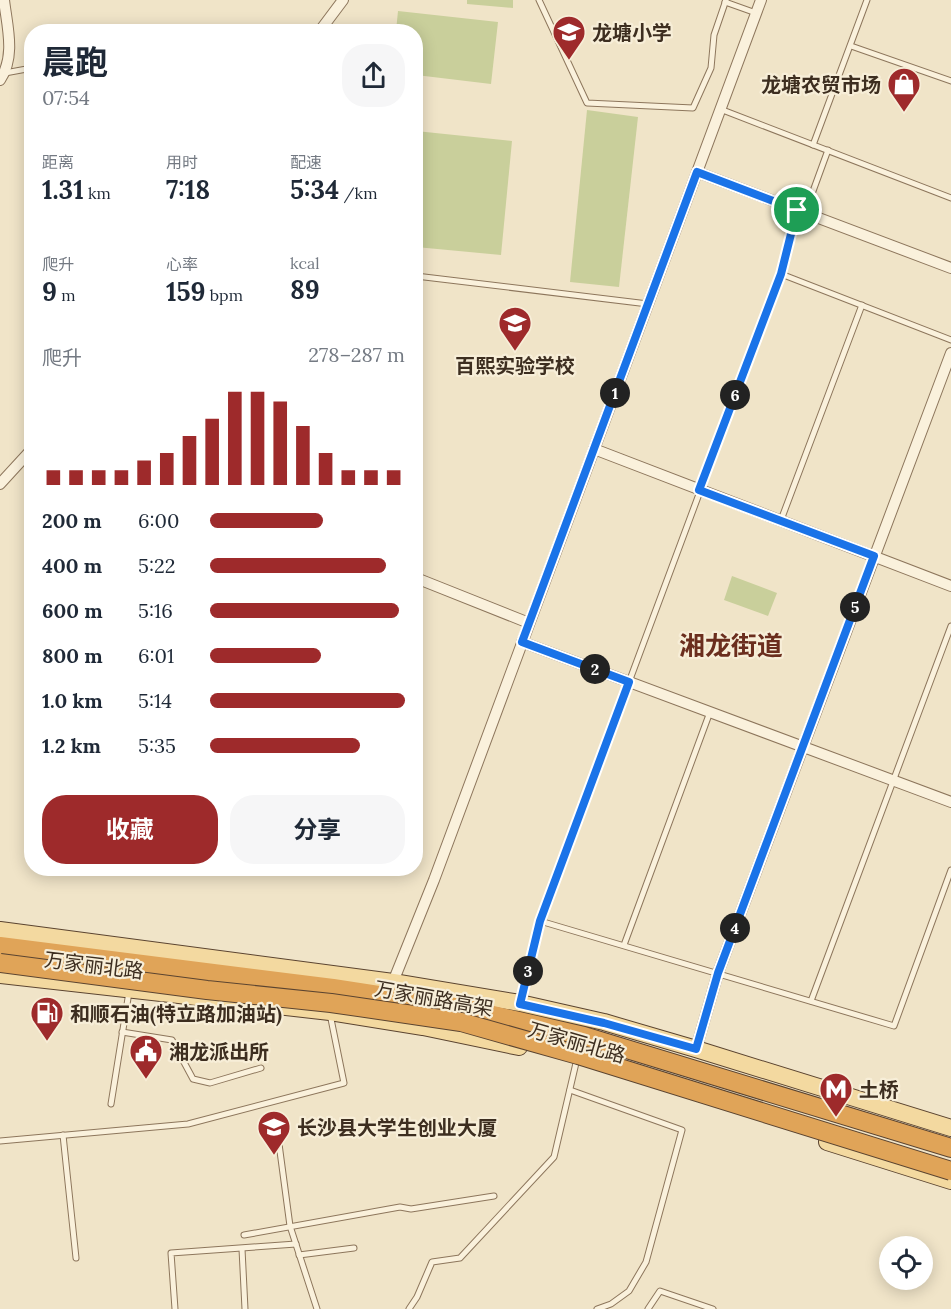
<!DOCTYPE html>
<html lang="zh">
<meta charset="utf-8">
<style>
body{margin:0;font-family:Lora,"Noto Sans SC",serif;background:#f6f6f7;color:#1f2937;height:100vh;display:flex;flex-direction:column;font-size:22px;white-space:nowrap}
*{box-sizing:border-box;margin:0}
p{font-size:20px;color:#747a83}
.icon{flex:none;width:33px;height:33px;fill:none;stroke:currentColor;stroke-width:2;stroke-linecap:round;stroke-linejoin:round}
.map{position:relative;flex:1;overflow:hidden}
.panel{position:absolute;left:24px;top:24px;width:399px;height:852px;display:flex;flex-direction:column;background:#fff;border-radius:24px;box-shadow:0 3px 15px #0003}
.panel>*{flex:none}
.tools{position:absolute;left:879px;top:1236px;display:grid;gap:12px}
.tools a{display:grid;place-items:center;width:54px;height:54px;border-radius:50%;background:#fff;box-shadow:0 3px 15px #0003;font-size:30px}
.pin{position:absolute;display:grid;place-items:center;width:51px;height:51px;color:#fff;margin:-26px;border:3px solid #fff;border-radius:50%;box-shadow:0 2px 6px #0007}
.km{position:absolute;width:30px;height:30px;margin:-15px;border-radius:50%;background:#222;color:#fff;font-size:16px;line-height:30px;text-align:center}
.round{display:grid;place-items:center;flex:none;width:63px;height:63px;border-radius:24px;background:#f6f6f7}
.head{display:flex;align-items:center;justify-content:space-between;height:102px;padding:0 18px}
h1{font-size:33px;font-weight:700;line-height:45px}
.stats{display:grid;grid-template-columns:repeat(3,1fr);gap:9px;height:102px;padding:6px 18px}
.stats div{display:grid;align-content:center}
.stats b{font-size:26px;font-weight:700}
.stats small{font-size:16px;font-weight:400}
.stats p{font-size:16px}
.chart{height:168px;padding:12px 18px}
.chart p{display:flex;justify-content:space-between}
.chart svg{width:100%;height:108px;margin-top:6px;stroke:#9e2a2b;stroke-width:6}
.cta{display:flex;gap:12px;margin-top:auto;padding:12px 18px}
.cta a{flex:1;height:69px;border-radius:24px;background:#9e2a2b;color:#fff;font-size:24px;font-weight:700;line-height:69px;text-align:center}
.cta a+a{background:#f6f6f7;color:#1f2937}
ul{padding:0 18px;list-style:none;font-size:20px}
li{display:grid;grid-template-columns:96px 72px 1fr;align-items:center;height:45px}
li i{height:15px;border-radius:8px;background:#9e2a2b}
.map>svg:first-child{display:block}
.pitch{fill:#c9cf9b}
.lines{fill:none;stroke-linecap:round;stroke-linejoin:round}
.lane-casing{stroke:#8d765c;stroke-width:7}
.street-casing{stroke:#8d765c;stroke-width:12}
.primary-casing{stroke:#5b4430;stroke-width:18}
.highway-casing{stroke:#5b4430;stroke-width:20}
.lane{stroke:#faf1dc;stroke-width:5}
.street{stroke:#faf1dc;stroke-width:10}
.primary{stroke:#f3d9a0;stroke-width:16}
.highway{stroke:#e0a458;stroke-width:18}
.highway-bridge-casing{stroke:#5b4430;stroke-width:20;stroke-linecap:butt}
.highway-bridge{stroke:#e0a458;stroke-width:18}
.route-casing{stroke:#fff;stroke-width:12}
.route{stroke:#1a73e8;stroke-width:8}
.labels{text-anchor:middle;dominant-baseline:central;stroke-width:4.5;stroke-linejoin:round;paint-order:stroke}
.poi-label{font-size:20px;font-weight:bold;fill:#3d2e20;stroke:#f7eed8;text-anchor:start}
.street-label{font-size:20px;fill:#3d2e20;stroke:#f7eed8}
.district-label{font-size:26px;font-weight:bold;fill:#6b2e1e;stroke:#f7eed8}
</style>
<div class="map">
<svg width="951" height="1309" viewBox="0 0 951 1309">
<rect width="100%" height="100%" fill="#f0e4c8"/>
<g class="pitch">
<polygon points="467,0 513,0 513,8 467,4"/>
<polygon points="398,11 498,22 491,84 416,75 416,32 396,31"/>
<polygon points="587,110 638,117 619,287 570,282"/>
<polygon points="416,131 512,141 501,255 416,247"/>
<polygon points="732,576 777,593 768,616 724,600"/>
</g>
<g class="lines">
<g class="lane-casing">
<g id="lane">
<polyline points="539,0 587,103 693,108 711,68 714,35 726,0"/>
<polyline points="725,2 756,13"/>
<polyline points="851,46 951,81"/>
<polyline points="5,73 32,68"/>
<polyline points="720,109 951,198"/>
<polyline points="813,145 867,0"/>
<polyline points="805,213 828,150"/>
<polyline points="781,274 951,340"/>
<polyline points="416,276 648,304"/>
<polyline points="781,520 862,305"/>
<polyline points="540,921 894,1026 951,870"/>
<polyline points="624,945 710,712"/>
<polyline points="520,1000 540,921 781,274 797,210"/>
<polyline points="811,1001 951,626"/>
<polyline points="122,1032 172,1040 193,1079 210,1083 261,1068"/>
<polyline points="570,1090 682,1130 646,1262 629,1291 611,1304 597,1309"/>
<polyline points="111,1104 129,992"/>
<polyline points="275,1114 290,1226 317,1309"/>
<polyline points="63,1135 76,1258"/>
<polyline points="0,1141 188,1124 344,1083 330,1014"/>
<polyline points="244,1235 400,1207 411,1209 494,1196"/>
<polyline points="242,1249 245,1309"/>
<polyline points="299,1255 354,1248"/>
<polyline points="175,1309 171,1253 296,1244"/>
<polyline points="409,1309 417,1297 432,1262 460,1258 554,1157 576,1063"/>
<polyline points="648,1309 660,1291 713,1309"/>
</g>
</g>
<g class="street-casing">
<g id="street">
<polyline points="319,32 343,0"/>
<path d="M 0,80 C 16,56 7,26 4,0"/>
<polyline points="697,172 951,268"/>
<polyline points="594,449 951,586"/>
<polyline points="0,484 32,449"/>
<polyline points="416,578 529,623"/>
<polyline points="522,642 951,802"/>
<polyline points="393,982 434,880 761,0"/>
<polyline points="696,1049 718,973 951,353"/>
</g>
</g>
<g class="primary-casing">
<g id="primary">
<polyline points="0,930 393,982 520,1003 604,1022 696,1049 951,1128"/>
<polyline points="0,975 330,1012 423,1027 519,1047"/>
<polyline points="827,1142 951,1181"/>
</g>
</g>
<g class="highway-casing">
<polyline id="highway" points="0,946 333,988 463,1008 584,1036 951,1148"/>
</g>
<use href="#lane" class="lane"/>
<use href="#street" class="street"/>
<use href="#primary" class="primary"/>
<use href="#highway" class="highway"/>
<g class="highway-bridge-casing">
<polyline id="highway-bridge" points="0,963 207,990 331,1003 461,1022 578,1055 951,1171"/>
</g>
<use href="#highway-bridge" class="highway-bridge"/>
</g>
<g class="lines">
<g class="route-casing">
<polygon id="route" points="697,172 797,210 781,274 699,490 874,556 718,973 696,1049 604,1023 520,1004 540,921 629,682 522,642"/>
</g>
<use href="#route" class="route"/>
</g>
<defs>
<g id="school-pin" transform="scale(1.725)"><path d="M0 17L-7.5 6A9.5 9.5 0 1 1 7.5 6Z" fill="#9e2a2b" stroke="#f7eed8"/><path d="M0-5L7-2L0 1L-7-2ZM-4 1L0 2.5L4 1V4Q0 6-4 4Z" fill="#fff"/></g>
<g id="shop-pin" transform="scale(1.725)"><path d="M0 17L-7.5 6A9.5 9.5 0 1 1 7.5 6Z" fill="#9e2a2b" stroke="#f7eed8"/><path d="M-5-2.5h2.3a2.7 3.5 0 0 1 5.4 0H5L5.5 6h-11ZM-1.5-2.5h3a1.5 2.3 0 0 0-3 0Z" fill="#fff"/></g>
<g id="fuel-pin" transform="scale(1.725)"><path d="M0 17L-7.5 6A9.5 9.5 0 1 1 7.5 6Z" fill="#9e2a2b" stroke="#f7eed8"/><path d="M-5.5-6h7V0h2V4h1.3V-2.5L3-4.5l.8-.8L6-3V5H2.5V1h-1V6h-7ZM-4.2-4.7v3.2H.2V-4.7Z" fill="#fff"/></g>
<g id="civic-pin" transform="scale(1.725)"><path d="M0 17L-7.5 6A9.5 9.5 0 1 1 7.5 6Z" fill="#9e2a2b" stroke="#f7eed8"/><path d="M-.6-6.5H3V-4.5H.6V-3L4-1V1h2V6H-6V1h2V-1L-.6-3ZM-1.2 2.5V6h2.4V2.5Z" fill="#fff"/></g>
<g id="metro-pin" transform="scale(1.725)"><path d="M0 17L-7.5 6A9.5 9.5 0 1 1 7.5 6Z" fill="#9e2a2b" stroke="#f7eed8"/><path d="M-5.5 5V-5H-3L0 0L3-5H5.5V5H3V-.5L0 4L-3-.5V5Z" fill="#fff"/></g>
</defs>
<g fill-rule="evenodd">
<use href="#school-pin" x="569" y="32"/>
<use href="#shop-pin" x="904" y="84"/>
<use href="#school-pin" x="515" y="323"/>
<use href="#fuel-pin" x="47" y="1013"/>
<use href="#civic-pin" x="146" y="1051"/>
<use href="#metro-pin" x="836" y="1089"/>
<use href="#school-pin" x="274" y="1127"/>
</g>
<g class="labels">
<g class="poi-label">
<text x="592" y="32">龙塘小学</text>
<text x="881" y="84" text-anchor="end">龙塘农贸市场</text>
<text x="515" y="365" text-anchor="middle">百熙实验学校</text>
<text x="70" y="1013">和顺石油(特立路加油站)</text>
<text x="169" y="1051">湘龙派出所</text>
<text x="859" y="1089">土桥</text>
<text x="297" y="1127">长沙县大学生创业大厦</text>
</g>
<g class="street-label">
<text transform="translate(94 965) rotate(7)">万家丽北路</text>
<text transform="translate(434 998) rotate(10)">万家丽路高架</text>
<text transform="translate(577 1042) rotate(16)">万家丽北路</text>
</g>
<g class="district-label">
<text x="731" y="645">湘龙街道</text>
</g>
</g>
</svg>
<div class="tools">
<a><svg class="icon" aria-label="locate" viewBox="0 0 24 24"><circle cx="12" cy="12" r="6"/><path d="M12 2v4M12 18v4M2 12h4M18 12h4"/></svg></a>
</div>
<div class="pin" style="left:797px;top:210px;background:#1e9e55"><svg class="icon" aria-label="arrive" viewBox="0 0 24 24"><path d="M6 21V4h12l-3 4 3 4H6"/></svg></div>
<b class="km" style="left:615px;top:393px">1</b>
<b class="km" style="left:595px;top:669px">2</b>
<b class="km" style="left:528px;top:971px">3</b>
<b class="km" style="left:735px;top:928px">4</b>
<b class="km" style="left:855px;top:607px">5</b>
<b class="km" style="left:735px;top:395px">6</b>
<section class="panel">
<div class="head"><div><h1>晨跑</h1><p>07:54</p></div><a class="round"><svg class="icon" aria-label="share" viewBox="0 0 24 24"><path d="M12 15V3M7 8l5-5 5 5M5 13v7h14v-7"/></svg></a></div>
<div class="stats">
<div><p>距离</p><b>1.31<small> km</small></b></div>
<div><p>用时</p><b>7:18</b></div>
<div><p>配速</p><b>5:34<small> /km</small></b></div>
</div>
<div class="stats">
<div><p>爬升</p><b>9<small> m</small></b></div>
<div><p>心率</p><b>159<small> bpm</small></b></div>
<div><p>kcal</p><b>89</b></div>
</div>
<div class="chart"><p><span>爬升</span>278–287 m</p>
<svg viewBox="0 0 160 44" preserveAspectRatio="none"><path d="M5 44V38M15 44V38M25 44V38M35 44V38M45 44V34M55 44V31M65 44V24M75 44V17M85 44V6M95 44V6M105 44V10M115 44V20M125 44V31M135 44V38M145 44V38M155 44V38"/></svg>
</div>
<ul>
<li><b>200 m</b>6:00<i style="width:58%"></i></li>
<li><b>400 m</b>5:22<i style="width:90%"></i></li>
<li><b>600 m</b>5:16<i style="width:97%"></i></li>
<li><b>800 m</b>6:01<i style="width:57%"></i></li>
<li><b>1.0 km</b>5:14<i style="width:100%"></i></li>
<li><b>1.2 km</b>5:35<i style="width:77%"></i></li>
</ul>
<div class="cta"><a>收藏</a><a>分享</a></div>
</section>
</div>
